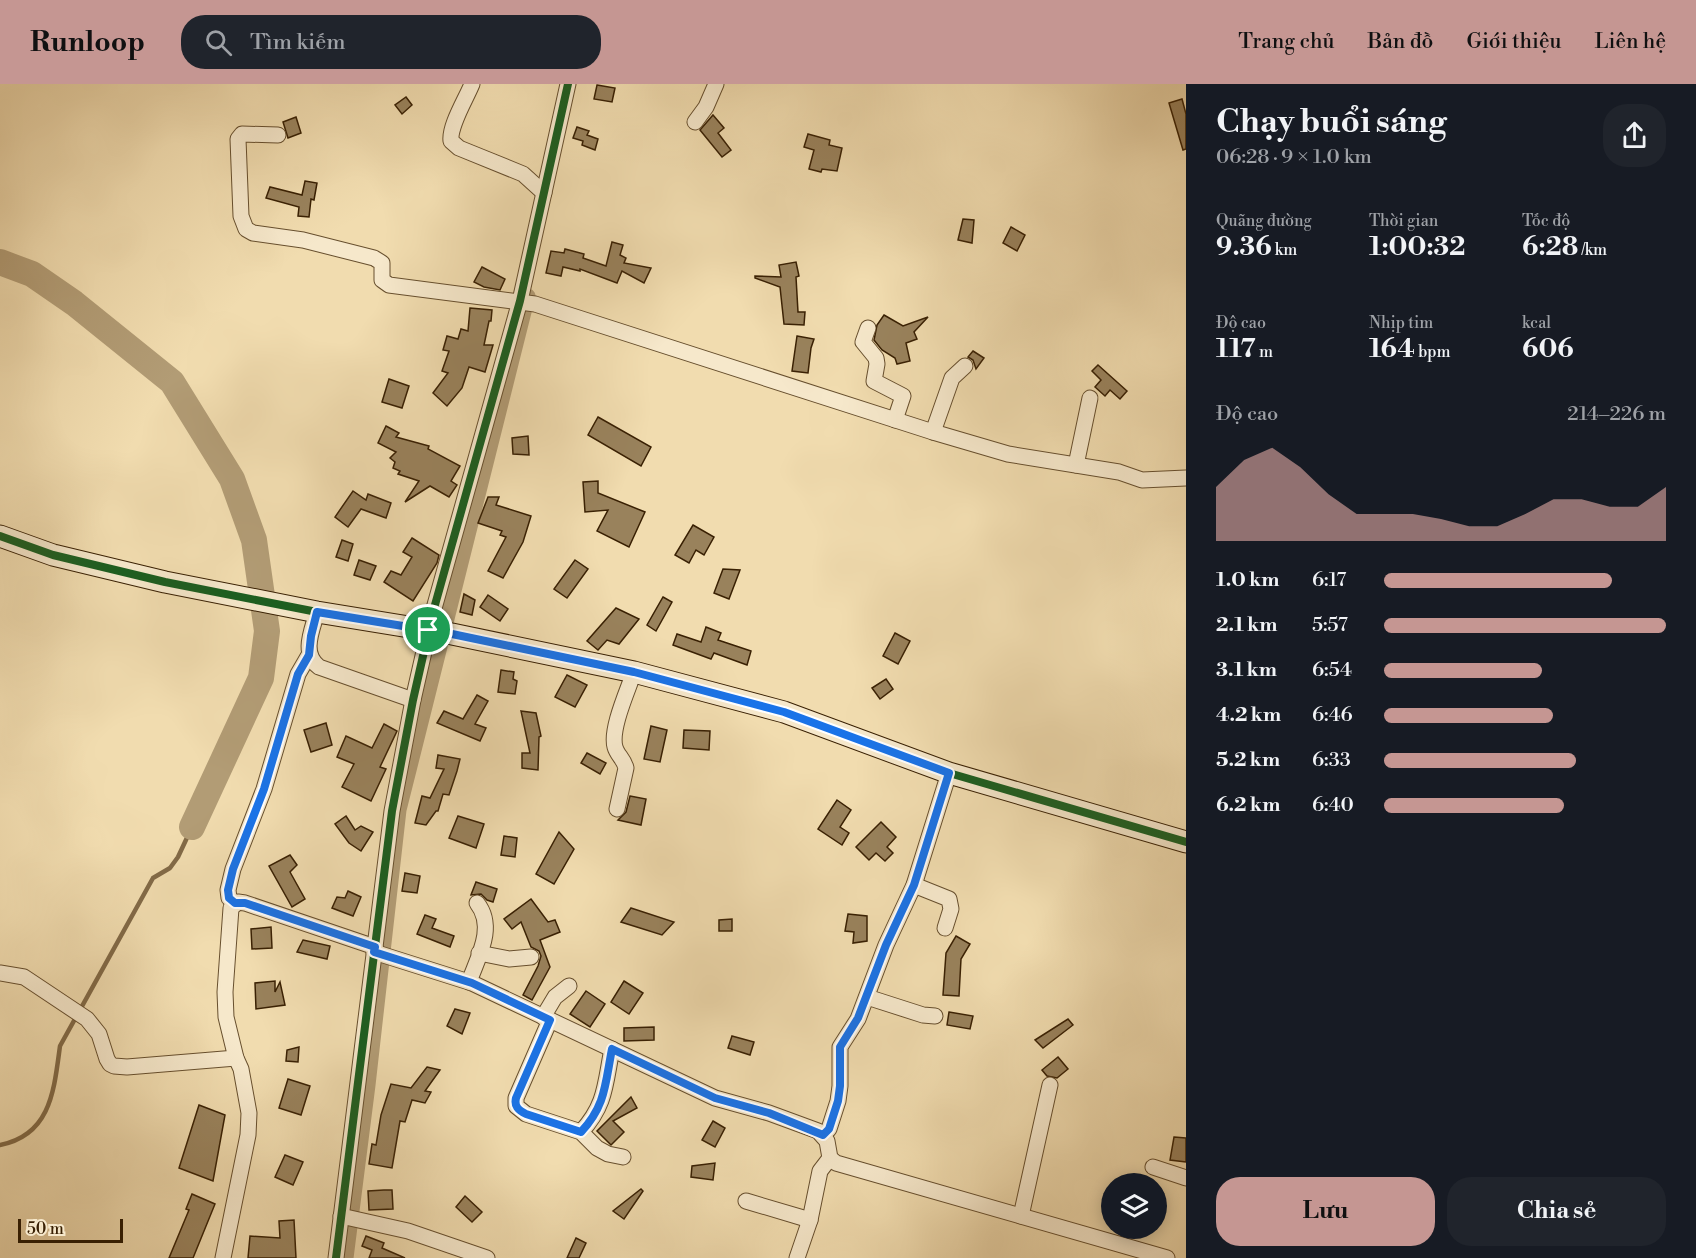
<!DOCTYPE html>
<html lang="vi">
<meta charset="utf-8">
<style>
body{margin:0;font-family:"Libre Bodoni",serif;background:#20242c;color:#f1f3f6;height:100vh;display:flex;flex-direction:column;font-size:22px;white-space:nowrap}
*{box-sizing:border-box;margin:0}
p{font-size:20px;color:#9ea1a6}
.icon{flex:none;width:33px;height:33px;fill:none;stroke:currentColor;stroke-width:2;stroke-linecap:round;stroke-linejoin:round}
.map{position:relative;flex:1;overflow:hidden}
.drawer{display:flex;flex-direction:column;background:#171b24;width:510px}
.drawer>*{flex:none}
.buttons{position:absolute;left:1101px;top:1089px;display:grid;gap:12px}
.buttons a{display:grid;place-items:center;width:66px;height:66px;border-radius:50%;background:#171b24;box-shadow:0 3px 15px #0003;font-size:30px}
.scale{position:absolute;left:18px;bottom:15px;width:105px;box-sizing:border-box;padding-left:6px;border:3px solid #392003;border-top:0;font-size:16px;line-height:21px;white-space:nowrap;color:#392003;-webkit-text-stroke:4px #f6e8cb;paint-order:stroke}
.pin{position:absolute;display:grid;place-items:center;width:51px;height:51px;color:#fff;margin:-26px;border:3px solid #fff;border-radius:50%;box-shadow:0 2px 6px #0007}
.round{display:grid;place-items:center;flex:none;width:63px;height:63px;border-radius:24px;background:#20242c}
.summary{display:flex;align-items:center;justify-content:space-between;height:102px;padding:0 30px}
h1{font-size:33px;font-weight:700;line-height:45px}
.figures{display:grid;grid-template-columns:repeat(3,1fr);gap:9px;height:102px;padding:6px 30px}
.figures div{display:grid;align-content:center}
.figures b{font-size:26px;font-weight:700}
.figures small{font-size:16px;font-weight:400}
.figures p{font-size:16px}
.chart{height:168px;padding:12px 30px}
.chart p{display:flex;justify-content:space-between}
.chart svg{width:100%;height:108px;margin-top:6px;fill:#c59692;opacity:.7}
.primary-button{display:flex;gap:12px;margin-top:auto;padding:12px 30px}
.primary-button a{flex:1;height:69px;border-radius:24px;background:#c59692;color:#111;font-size:24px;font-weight:700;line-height:69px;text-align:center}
.primary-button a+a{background:#20242c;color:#f1f3f6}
ul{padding:0 30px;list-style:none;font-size:20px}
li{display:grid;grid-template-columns:96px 72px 1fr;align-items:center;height:45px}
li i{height:15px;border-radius:8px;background:#c59692}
header{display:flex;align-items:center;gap:36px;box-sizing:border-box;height:84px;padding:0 30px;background:#c59692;color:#111}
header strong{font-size:28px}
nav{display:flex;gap:33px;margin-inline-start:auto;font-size:21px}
.search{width:420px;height:54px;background:#20242c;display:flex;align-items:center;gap:15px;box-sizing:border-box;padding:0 21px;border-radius:24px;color:#9ea1a6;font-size:22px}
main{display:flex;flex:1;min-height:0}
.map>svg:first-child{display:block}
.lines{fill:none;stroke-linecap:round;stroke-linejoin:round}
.stream{stroke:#826a47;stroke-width:4.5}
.canal{stroke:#b29c75;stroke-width:15}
.river{stroke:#b29c75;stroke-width:26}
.building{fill:#99825c;stroke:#392003;stroke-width:1.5}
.street-casing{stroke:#674f2e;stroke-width:17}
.secondary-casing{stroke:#392003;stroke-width:23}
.street{stroke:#f6e8cb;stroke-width:15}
.secondary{stroke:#f6e8cb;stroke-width:21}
.cycleway-casing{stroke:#f6e8cb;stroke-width:11}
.cycleway{stroke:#1b5e20;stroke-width:8}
.route-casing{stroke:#fff;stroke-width:12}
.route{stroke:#1a73e8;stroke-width:8}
</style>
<header>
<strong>Runloop</strong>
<div class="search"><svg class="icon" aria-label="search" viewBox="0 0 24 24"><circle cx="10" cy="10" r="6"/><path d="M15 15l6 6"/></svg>Tìm kiếm</div>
<nav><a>Trang chủ</a><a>Bản đồ</a><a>Giới thiệu</a><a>Liên hệ</a></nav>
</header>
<main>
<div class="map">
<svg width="1186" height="1174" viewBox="0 0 1186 1174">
<rect width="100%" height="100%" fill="#f1dcaf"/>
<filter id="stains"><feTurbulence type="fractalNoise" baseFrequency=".00333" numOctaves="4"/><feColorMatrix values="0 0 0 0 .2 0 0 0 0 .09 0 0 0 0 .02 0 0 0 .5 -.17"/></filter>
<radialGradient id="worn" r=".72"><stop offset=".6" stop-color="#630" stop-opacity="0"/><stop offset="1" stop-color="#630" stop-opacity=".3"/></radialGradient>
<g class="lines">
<path class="stream" d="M 0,1061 C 51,1051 54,1006 60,962 L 153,794 L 170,784 L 178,773 L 192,743"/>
<polyline class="canal" points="346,1174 368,1001 399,726 528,212"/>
<polyline class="river" points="0,178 32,190 74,219 172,298 232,395 254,456 267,547 261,594 192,743"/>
</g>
<g class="building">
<polygon points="597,1 615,4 612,18 594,15"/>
<polygon points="406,13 412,21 402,30 395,21"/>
<polygon points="1182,15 1186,30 1186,65 1183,66 1169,19"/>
<polygon points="713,31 724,44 718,49 731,66 722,73 700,46"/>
<polygon points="296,33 301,49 288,54 283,38"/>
<polygon points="577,43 589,47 587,51 598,55 595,66 582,61 583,57 573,54"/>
<polygon points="808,50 830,56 829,61 842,64 837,87 822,85 821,88 809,85 814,66 804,63"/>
<polygon points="305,97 317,99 314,116 311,115 309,133 298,132 299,123 266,114 270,103 302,111"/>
<polygon points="963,135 974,136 972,159 958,156"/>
<polygon points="1011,143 1025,151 1017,167 1003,159"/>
<polygon points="612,158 623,161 620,171 626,174 624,179 651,184 644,199 622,187 617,199 580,185 580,187 563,183 561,192 546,189 551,167 564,169 565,165 584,170 583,174 606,182"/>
<polygon points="796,178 799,192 796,193 798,228 805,228 804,241 784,240 780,203 755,194 755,192 781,193 779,181"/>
<polygon points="482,183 505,195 500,206 484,203 474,198"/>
<polygon points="470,224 492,226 491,237 489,237 484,261 493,261 485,288 469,283 462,304 447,322 433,309 448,289 442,287 449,267 443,266 447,252 458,255 461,245 468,247"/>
<polygon points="884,231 903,242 928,233 914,248 917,255 906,259 910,277 897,280 895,274 882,266 874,256 877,241"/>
<polygon points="797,252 814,255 811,264 808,289 792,287"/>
<polygon points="973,267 984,274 976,285 973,276 968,273"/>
<polygon points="1098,281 1127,307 1120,315 1110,306 1105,312 1095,303 1101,296 1092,287"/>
<polygon points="389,295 409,302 402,324 382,318"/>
<polygon points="598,333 651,363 641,382 588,351"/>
<polygon points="386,342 399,349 396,353 429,362 428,365 460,382 451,397 457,401 449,413 430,402 405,418 419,397 398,390 400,387 393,384 395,378 390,374 396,368 378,359"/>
<polygon points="528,352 529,371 513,370 512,354"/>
<polygon points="598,397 598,409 645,428 629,463 597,447 608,426 585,428 583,398"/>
<polygon points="353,407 366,416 368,410 391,419 386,434 361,425 348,443 335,433"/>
<polygon points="488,413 499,413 496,421 531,432 523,458 503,494 488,487 506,453 500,451 502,447 478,439"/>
<polygon points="693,441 714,453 704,471 696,466 689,479 675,471"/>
<polygon points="412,454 439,471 437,479 413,517 384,498 391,487 401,491 412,473 403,468"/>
<polygon points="342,456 353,460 348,477 336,473"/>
<polygon points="359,476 376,482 370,496 354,491"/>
<polygon points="575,476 588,485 567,514 554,505"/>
<polygon points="723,485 740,486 729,515 714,509"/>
<polygon points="464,510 475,516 472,531 460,528"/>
<polygon points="488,511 508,525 500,537 480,523"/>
<polygon points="663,513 672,518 656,547 647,541"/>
<polygon points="616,524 639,535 619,560 607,556 598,566 587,557"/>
<polygon points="706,543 721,549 718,556 751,567 747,581 714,569 711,575 673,561 677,550 701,558"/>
<polygon points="895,549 910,557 898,580 883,572"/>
<polygon points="501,586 514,588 513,595 517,597 515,610 498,608"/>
<polygon points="567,591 587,601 575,623 555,613"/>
<polygon points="886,595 893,605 880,615 872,604"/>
<polygon points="477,611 488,617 475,640 486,644 480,657 437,639 444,627 463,635"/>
<polygon points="521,627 536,629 541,652 539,653 538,686 522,684 522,669 530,669"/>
<polygon points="326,639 332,661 311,668 304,646"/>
<polygon points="384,640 397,647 380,683 386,685 371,717 342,703 354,680 337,673 346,652 372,664"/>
<polygon points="651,642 667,646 660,678 644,675"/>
<polygon points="684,646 710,647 709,666 683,664"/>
<polygon points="587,669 606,679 600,690 581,679"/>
<polygon points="438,671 460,675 457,687 449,711 443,710 438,727 436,727 426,741 415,739 422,712 430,714 444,685 436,684"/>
<polygon points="630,712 646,715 641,741 618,736 626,728"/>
<polygon points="837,716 851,726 840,743 849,749 842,761 818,745"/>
<polygon points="346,732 355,746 361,742 373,748 361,767 349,759 335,740"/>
<polygon points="458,732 484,740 476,764 449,754"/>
<polygon points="881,738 896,753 887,763 893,769 885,777 876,769 869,776 856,763"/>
<polygon points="559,748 574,765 554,800 536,790"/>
<polygon points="504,752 517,754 515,773 501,771"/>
<polygon points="290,771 297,781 290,788 305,815 292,823 269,782"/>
<polygon points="405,789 420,792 417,809 402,807"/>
<polygon points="476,798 497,805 493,818 487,816 481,810 471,811"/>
<polygon points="348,807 361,813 353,832 332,824 337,813 345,814"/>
<polygon points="531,815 548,838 555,836 560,848 540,856 550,883 532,916 523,911 538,882 541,872 539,867 531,863 521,838 512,845 504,835"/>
<polygon points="631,824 674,838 662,851 621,838"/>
<polygon points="848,830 867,832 867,857 853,859 854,848 845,847"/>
<polygon points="425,831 436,835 432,844 454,852 450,863 417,850"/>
<polygon points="732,835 732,847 719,847 719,836"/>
<polygon points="271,843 272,864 252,865 251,845"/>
<polygon points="956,852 970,860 961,875 959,912 943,911 946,869"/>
<polygon points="303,856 330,862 327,875 297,868"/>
<polygon points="275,897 275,908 280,898 285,921 256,925 255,899"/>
<polygon points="624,897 643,909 629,930 611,918"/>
<polygon points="586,907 605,920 590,943 570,930"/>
<polygon points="455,925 470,929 462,950 447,942"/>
<polygon points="949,928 973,932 970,945 947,941"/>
<polygon points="1068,935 1073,941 1043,964 1035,956"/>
<polygon points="654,943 654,956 624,957 624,944"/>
<polygon points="732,952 754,958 750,971 728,964"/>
<polygon points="299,963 298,978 286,977 287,966"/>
<polygon points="1058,973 1068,985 1057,994 1047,992 1042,986"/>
<polygon points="427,983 440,986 425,1007 431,1008 425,1019 412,1016 405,1038 400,1037 392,1084 369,1080 372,1060 376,1061 381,1031 391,1000 411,1004"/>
<polygon points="288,995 310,1002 301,1031 279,1024"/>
<polygon points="631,1013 637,1024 613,1037 624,1048 611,1061 597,1047"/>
<polygon points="199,1021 225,1031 213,1097 179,1084"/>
<polygon points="713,1037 725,1044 715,1063 702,1056"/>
<polygon points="1174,1053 1186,1054 1186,1078 1170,1076"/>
<polygon points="285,1071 303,1078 293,1101 275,1093"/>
<polygon points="715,1079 713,1096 691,1093 692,1082"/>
<polygon points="641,1105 643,1107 624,1135 613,1127"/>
<polygon points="384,1106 392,1106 393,1125 369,1126 368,1107"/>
<polygon points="192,1110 215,1120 193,1174 169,1174 189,1126 186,1125"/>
<polygon points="465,1112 482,1128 472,1138 456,1123"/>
<polygon points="294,1136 296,1174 248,1174 250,1152 280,1154 279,1137"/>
<polygon points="366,1152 384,1159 382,1164 405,1174 369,1174 372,1166 362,1162"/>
<polygon points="576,1154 586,1159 579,1174 567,1174"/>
</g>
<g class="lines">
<g class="street-casing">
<g id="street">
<path d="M 472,0 C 466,15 449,42 451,57 L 459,64 L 523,90 L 544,109"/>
<polyline points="695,38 706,23 716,0"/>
<polyline points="278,51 242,50 238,55 241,132 246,145 253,149 303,156 374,174 382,179 382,196 389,201 535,220 933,348 1008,370 1119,388 1142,396 1186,394"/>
<polyline points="868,244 863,258 876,274 877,280 874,297 903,312 895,336"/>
<polyline points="933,348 952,294 965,282"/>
<polyline points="1076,381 1090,314"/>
<path d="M 317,528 C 312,547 301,569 319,583 L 413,616"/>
<path d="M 617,725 L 626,684 C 624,675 617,671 615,663 C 610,645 628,606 634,588"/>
<polyline points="914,801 949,815 951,825 945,844"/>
<polyline points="235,819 229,814 228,806 233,785 264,705 298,590 309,571"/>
<polyline points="374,868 472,899 715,1014 769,1029 818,1047 827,1057 830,1074 836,1079 1167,1174"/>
<polyline points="479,869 509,875 531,873"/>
<polyline points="0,889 24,893 87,935 99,950 107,975 110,980 114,982 127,983 236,974"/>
<path d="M 469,898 C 478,873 496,843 477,819"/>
<polyline points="867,913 923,931 935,932"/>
<polyline points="543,933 555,913 569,902"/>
<polyline points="550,936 516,1014 516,1022 526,1030 581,1048 597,1064 608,1070 623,1073"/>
<path d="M 581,1048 C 606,1021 605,1000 612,965"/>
<polyline points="823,1051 829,1045 838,1017 840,1002 840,963 858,935 886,861 914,801 949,689"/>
<polyline points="1153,1083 1186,1094"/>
<polyline points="746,1117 810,1136"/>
<polyline points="341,1132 408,1147 487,1174"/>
<polyline points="1021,1132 1050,1001"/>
<polyline points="223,1174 248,1051 249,1029 241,985 236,974 226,933 225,908 231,824 238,818 245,819 375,863"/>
<polyline points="336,1174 392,727 413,616 433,528 520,217 568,0"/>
<polyline points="797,1174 810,1136 820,1087 830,1074"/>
</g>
</g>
<g class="secondary-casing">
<polyline id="secondary" points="0,452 53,471 165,498 317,528 452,550 634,588 784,628 949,689 1186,758"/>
</g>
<use href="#street" class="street"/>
<use href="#secondary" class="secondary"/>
<g class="cycleway-casing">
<g id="cycleway">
<polyline points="0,452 53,471 165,498 317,528 452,550 634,588 784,628 949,689 1186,758"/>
<polyline points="336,1174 392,727 413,616 433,528 520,217 568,0"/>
</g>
</g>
<use href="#cycleway" class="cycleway"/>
</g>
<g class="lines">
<g class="route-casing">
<path id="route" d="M 317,528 L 452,550 L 634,588 L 784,628 L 949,689 L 914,801 L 886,861 L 858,934 L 840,963 L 840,1002 L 838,1017 L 829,1045 L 823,1051 L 769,1029 L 715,1014 L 612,965 C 605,1000 606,1021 581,1048 L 526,1030 C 518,1026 514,1022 516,1014 L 550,936 L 472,899 L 374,868 L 375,863 L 245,819 L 235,819 L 229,814 L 228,806 L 233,785 L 264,705 L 298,590 L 309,571 L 311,552 Z"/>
</g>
<use href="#route" class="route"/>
</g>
<rect width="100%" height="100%" filter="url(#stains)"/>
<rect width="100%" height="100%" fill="url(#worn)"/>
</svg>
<div class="buttons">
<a><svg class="icon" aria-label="layers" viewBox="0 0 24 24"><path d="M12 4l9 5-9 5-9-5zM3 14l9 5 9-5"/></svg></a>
</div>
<div class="scale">50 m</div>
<div class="pin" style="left:428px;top:546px;background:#1e9e55"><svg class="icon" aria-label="arrive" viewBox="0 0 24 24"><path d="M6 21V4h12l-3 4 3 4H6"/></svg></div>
</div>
<section class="drawer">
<div class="summary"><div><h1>Chạy buổi sáng</h1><p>06:28 · 9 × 1.0 km</p></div><a class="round"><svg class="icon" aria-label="share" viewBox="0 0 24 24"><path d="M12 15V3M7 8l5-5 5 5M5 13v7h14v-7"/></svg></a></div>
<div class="figures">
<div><p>Quãng đường</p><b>9.36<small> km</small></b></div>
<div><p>Thời gian</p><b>1:00:32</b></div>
<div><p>Tốc độ</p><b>6:28<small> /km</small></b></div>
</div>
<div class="figures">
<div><p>Độ cao</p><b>117<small> m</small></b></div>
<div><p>Nhịp tim</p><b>164<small> bpm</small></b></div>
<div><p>kcal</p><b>606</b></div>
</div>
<div class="chart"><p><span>Độ cao</span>214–226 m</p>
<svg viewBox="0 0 160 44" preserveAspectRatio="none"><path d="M0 44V22L10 11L20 6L30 14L40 25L50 33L60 33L70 33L80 35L90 38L100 38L110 33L120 27L130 27L140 30L150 30L160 22V44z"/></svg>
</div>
<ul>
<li><b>1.0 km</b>6:17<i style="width:81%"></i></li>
<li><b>2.1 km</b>5:57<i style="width:100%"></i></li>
<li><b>3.1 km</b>6:54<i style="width:56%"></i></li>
<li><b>4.2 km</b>6:46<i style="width:60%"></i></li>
<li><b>5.2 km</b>6:33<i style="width:68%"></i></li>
<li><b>6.2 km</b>6:40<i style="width:64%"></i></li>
</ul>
<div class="primary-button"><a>Lưu</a><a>Chia sẻ</a></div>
</section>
</main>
